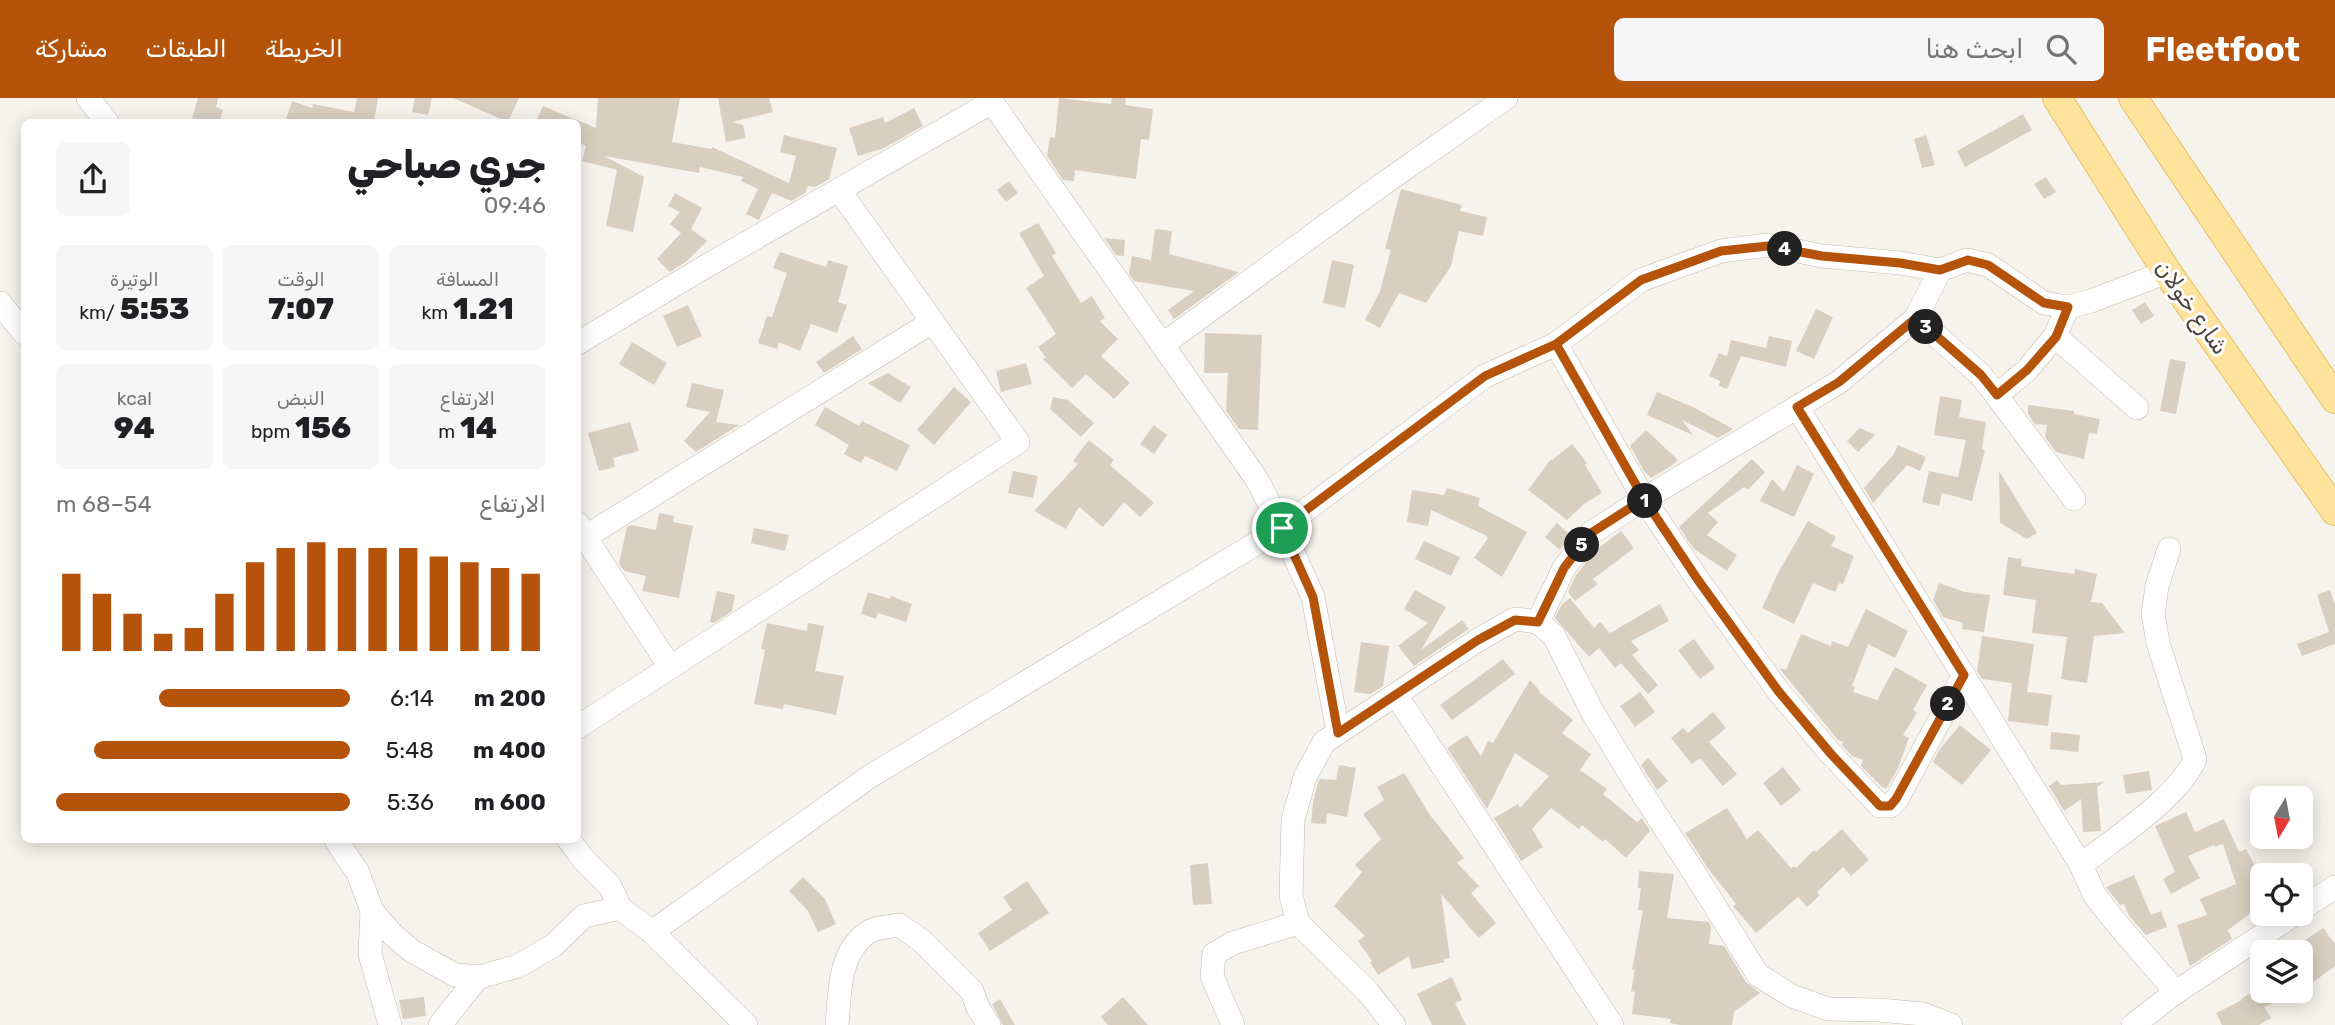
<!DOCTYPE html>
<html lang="ar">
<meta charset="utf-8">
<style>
body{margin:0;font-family:Rubik,"Noto Naskh Arabic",sans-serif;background:#f6f6f6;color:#202124;direction:rtl;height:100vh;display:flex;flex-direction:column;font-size:26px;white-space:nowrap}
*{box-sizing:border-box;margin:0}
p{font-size:23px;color:#757577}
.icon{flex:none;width:38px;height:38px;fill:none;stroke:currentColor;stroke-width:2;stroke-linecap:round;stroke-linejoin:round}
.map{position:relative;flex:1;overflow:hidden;direction:ltr}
.details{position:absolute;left:21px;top:21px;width:560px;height:724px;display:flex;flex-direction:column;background:#fff;border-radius:10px;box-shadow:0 4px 18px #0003;direction:rtl}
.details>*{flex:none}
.needle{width:46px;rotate:190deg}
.controls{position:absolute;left:2250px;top:688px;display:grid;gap:14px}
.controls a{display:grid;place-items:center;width:63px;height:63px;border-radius:10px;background:#fff;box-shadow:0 4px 18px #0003;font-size:35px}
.pin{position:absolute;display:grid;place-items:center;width:60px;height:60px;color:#fff;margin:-30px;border:4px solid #fff;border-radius:50%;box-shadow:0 2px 7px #0007}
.km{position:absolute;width:35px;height:35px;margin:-18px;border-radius:50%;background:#222;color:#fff;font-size:19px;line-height:35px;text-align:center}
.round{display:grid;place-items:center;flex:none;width:74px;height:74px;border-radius:10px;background:#f6f6f6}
.headline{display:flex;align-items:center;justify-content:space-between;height:119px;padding:0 35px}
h1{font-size:38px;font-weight:800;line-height:52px}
.figures{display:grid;grid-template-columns:repeat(3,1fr);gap:10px;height:119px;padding:7px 35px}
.figures div{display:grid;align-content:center;border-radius:10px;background:#f6f6f6;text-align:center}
.figures b{font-size:30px;font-weight:800}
.figures small{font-size:19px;font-weight:400}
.figures p{font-size:19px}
.chart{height:196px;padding:14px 35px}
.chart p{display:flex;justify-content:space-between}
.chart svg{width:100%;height:126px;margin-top:7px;stroke:#b45309;stroke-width:6}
ul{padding:0 35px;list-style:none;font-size:23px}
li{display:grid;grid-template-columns:112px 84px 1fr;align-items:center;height:52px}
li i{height:18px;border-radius:9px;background:#b45309}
header{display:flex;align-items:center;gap:42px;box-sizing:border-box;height:98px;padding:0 35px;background:#b45309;color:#fff}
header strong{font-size:33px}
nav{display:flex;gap:38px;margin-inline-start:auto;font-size:24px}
.search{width:490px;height:63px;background:#f6f6f6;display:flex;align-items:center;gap:18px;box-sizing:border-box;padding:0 24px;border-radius:10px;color:#757577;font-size:26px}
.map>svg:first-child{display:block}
.building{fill:#d8cfc1}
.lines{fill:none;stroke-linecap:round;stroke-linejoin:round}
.minor-casing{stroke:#c2bbae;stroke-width:24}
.major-casing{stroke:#e6c16a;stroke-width:30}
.minor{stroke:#fff;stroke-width:23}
.major{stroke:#ffe39c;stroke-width:28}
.route-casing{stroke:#fff;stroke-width:14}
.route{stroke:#b45309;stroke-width:9}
.labels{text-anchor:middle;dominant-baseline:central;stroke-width:6;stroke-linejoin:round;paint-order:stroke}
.street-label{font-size:23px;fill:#4b4439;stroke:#fff}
</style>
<header>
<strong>Fleetfoot</strong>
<div class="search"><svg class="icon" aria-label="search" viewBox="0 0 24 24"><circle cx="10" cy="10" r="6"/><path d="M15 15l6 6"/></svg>ابحث هنا</div>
<nav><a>الخريطة</a><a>الطبقات</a><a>مشاركة</a></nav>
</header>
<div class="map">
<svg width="2335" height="927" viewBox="0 0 2335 927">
<rect width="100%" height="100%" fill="#f6f3ec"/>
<g class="building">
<polygon points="198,0 218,0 216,9 223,12 219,24 208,24 192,20"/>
<polygon points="357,0 378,0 374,24 285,24 292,3 312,10 313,6 354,14"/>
<polygon points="415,0 432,0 428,17 412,14"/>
<polygon points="453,0 519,0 508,24"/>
<polygon points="598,0 680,0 672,44 712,51 712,49 789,85 796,58 780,54 784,37 837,50 829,81 815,89 808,88 805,95 792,103 772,95 759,122 746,116 758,91 741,83 743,79 700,69 699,75 604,58 644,79 633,134 606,128 617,72 582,63 586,48 578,44 578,24 536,24 543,8 596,30"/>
<polygon points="718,0 769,0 773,14 732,24 743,27 746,40 726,44"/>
<polygon points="1059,0 1111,6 1112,0 1126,0 1125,7 1153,11 1149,42 1141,41 1136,81 1075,72 1074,83 1063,82 1047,58 1050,39 1055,40"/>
<polygon points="914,10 923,28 884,50 858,58 849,30 883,19 885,25"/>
<polygon points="2023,16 2032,32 1965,69 1957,53"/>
<polygon points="1926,37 1935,67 1922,70 1914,41"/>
<polygon points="2046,79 2056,94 2044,101 2034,86"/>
<polygon points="1009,83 1018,95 1006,104 997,92"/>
<polygon points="1401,91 1462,107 1460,113 1487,119 1483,138 1459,133 1451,168 1426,205 1399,195 1380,230 1365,222 1380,193 1391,152 1385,151"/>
<polygon points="675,95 702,110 691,131 707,143 687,163 670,174 657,161 681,135 670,126 680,114 668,108"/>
<polygon points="1038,125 1056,155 1052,158 1081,205 1092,198 1105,220 1100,223 1118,241 1101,258 1130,285 1114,301 1086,276 1072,290 1043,261 1046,260 1038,249 1056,236 1026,190 1044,178 1019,135"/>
<polygon points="1155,131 1172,133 1169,156 1239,174 1174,221 1168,212 1194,193 1134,183 1129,176 1132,158 1151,162"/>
<polygon points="1104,140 1125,142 1124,158 1116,157"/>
<polygon points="780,154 826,169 828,162 848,168 838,204 847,207 837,235 811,226 800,253 779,244 777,251 758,245 767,218 772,219 787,175 773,170"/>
<polygon points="1332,162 1354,167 1345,210 1323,205"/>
<polygon points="2145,204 2154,218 2141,226 2132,212"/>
<polygon points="688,207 702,238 677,249 663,218"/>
<polygon points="1816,211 1833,219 1814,261 1796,253"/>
<polygon points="1205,235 1262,237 1258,332 1239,331 1226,313 1228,275 1204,275"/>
<polygon points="853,238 862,251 824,275 816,264"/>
<polygon points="1769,238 1792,243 1786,269 1741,258 1727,291 1719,288 1720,283 1709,278 1719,255 1727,258 1731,242 1766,250"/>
<polygon points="632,244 667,265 654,287 619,266"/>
<polygon points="2170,261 2186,264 2176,316 2160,313"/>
<polygon points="1026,265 1032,286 1001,294 996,273"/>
<polygon points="888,275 911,289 900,305 868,285"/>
<polygon points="692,285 724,292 716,324 739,327 696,354 684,343 710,314 686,309"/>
<polygon points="954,289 971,304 934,347 917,332"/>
<polygon points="1657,294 1693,309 1733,331 1718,340 1682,322 1693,337 1647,317"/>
<polygon points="1940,298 1962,302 1959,319 1986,324 1982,351 1985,352 1972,403 1942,395 1939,408 1922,404 1929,373 1958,379 1966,342 1934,337"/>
<polygon points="1053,299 1068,302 1094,325 1081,339 1050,311"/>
<polygon points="2028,307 2074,313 2074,316 2100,321 2097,336 2089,335 2084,361 2056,354 2045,339 2047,327 2035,326 2028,316"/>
<polygon points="825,309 859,328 862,323 910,347 897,373 865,358 861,365 844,356 849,347 815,327"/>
<polygon points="630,324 639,353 613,360 615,369 599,373 588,335"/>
<polygon points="1154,327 1167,337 1154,356 1140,346"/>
<polygon points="1860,330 1875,337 1858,354 1847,343"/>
<polygon points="1646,332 1678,362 1671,368 1651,380 1644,373 1630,348"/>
<polygon points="1089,342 1114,362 1110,367 1154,405 1140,419 1124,404 1103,429 1079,409 1066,431 1034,413 1078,366 1073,363"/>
<polygon points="1572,346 1587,365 1585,367 1602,395 1584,406 1567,422 1528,392 1551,361 1552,362"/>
<polygon points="1898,347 1926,359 1920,373 1907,367 1873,405 1864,390 1893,357"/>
<polygon points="1752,361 1765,374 1748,392 1744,389 1708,415 1718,424 1707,437 1737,457 1727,473 1694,451 1679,429"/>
<polygon points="1797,367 1814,376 1794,419 1760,403 1772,381 1784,394"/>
<polygon points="1013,373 1038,378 1033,400 1008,395"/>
<polygon points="1999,373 2037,435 2027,441 2000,425"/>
<polygon points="1447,390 1480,400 1478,408 1527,434 1502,479 1474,460 1488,440 1485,437 1431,412 1428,428 1407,424 1412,392 1444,397"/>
<polygon points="659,415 674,418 673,424 693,428 679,500 642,493 646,478 624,473 619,465 627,429 631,427 656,432"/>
<polygon points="1808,423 1836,439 1831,448 1854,458 1843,486 1839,485 1835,494 1813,485 1794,526 1762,510 1778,475"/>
<polygon points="1557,425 1571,438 1560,452 1545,439"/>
<polygon points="754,430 789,437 785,453 751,445"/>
<polygon points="1621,433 1634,450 1593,481 1598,486 1575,503 1568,494 1576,477 1596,452"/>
<polygon points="1424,443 1460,459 1451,478 1415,461"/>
<polygon points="2008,459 2022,461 2021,468 2074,476 2075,471 2097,476 2091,504 2102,505 2125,535 2094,538 2087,585 2061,581 2067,539 2032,535 2036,502 2003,497"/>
<polygon points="1939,485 1965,494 1990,497 1984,534 1962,531 1963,525 1943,519 1933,502"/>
<polygon points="1415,492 1446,509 1421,552 1462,522 1469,531 1414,568 1398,548 1428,525 1404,511"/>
<polygon points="2330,492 2335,507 2335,546 2302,558 2297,546 2329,534 2317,497"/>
<polygon points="717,493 735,497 732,513 714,525 710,524"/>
<polygon points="868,494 890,501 891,498 912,506 906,524 878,515 876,521 861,516"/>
<polygon points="1570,500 1594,530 1600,524 1610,535 1660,506 1669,523 1631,543 1639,552 1632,557 1658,587 1648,596 1621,565 1615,570 1599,550 1589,559 1555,520 1562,506"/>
<polygon points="1866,511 1908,533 1895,560 1868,546 1852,588 1855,589 1853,594 1877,602 1895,569 1927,587 1913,612 1917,615 1903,637 1909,640 1898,670 1886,691 1882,689 1861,668 1863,662 1852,658 1842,647 1843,644 1838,642 1779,570 1786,572 1801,536 1831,548 1832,543 1848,549"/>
<polygon points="767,525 807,533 808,525 824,528 815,573 844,578 836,617 784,606 783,611 754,606 765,552 761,551"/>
<polygon points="1982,538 2034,546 2027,594 2052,597 2048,628 2008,623 2012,585 1982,581 1977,573"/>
<polygon points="1694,541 1715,570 1700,581 1678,552"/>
<polygon points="1361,544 1389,548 1383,588 1370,596 1354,594"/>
<polygon points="1503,561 1515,576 1452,622 1440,607"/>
<polygon points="1530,582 1540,593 1539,594 1573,622 1562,635 1591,656 1580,672 1607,691 1603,696 1637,724 1642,720 1650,733 1626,760 1605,741 1603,744 1582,727 1579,731 1551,710 1532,731 1543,749 1521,763 1494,720 1518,706 1520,710 1549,678 1515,655 1487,711 1447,650 1467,637 1481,658 1488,643 1493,645"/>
<polygon points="1640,594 1655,614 1635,629 1620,608"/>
<polygon points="1713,614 1726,630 1709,644 1737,676 1723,688 1700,660 1692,666 1671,640 1683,630 1688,635"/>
<polygon points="1960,627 1991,652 1962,687 1933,664 1940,651"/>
<polygon points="2051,634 2080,637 2078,654 2050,651"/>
<polygon points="1648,660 1668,683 1657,692 1641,667"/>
<polygon points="1339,667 1356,670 1347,719 1327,715 1326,726 1311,725 1313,704 1318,684 1320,681 1336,682"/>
<polygon points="1783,669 1801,692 1781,708 1763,685"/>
<polygon points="2149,673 2152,692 2126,696 2123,677"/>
<polygon points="1404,675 1430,717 1464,760 1457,765 1479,788 1471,795 1496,825 1479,840 1441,796 1450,860 1443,861 1445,864 1412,871 1409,858 1378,877 1370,864 1372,863 1358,843 1365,838 1334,808 1362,774 1355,767 1381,741 1363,716 1384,702 1377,689"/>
<polygon points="2057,682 2061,687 2105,684 2097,689 2101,733 2083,734 2081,701 2064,713 2049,688"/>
<polygon points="1727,710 1747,741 1758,732 1791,770 1794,768 1796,770 1814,752 1816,754 1842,731 1869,762 1851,778 1843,769 1817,794 1820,797 1807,809 1798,799 1756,835 1733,808 1736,806 1707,769 1685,735"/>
<polygon points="2186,714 2195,734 2224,721 2239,754 2246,751 2263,783 2263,806 2228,832 2232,841 2190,868 2177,827 2207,817 2200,801 2236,786 2223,746 2215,749 2214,747 2188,758 2200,780 2171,796 2163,781 2175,774 2155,728"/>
<polygon points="1208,765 1212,806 1193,807 1190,767"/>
<polygon points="1639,773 1674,776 1667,820 1709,824 1711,829 1709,846 1724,848 1746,884 1760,895 1734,914 1732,927 1680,927 1670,925 1671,921 1632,916 1635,894 1631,893 1635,872 1632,872 1643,812 1638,812 1641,790 1638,790"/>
<polygon points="2134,777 2151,817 2161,813 2167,829 2146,837 2129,818 2124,806 2120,807 2106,789"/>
<polygon points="803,779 825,801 836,826 818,834 808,813 789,793"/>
<polygon points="1027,783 1049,815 990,853 978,835 1012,812 1003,799"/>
<polygon points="2323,830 2335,846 2335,868 2301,893 2264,909 2271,920 2259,927 2222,927 2216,915 2242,902 2241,901 2255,892 2301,892 2301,845"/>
<polygon points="1452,879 1462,902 1455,905 1466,927 1432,927 1417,896"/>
<polygon points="424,899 426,918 403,921 399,902"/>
<polygon points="1123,899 1148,927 1108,927 1101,919"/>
<polygon points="1000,901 1015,927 1003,927 992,906"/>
</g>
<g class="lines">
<g class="minor-casing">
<g id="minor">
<polyline points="88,0 107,24"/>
<polyline points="989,0 1256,380 1282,430 1313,499 1338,634"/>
<polyline points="0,205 24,235"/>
<polyline points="1916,220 1981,277 2074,401"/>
<polyline points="2055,238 2137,310"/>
<polyline points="578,245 703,170 992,4"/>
<polyline points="1556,246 1644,401 1698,482 1779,594 1831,656 1880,708 1890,708 1897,701 1964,577"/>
<polyline points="1162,247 1383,86 1506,0"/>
<polyline points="1997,297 2027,272 2055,238 2068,209"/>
<polyline points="1797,309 2081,767 2094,796 2113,821 2176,894"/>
<polyline points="578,426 585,439 932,224"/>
<polyline points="585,439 670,569"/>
<polyline points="1538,524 1564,470 1591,435 1644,401 1839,284 1916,220 1940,172 1967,162 1988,167 2044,205 2068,209 2091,203 2167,174"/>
<polyline points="1396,597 1612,927"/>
<polyline points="578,629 1018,344 839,92"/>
<polyline points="336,742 358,775 372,813 393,837 412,853 455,877 480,879 518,868 554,847 584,818 620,810 610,788 584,762 569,742"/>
<path d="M 2081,767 C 2115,740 2179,699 2195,661 L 2158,545 L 2153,516 L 2157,488 L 2169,451"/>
<polyline points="620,810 652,834 746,927"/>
<polyline points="2301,811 2335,789"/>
<polyline points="372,813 370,856 390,927"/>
<polyline points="652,834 869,679 1282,430 1485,278 1556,246 1641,182 1721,153 1768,147 1822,158 1900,165 1940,172"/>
<polyline points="440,927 478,879"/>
<path d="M 837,927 C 840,895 838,856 867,835 C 875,829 890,829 899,827 L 922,843 L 972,893 L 978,910 L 989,927"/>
<polyline points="1233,927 1212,878 1214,856 1233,845 1298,825"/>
<polyline points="1394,927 1368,894 1298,825 1291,798 1293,722 1305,679 1324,644 1478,542 1515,521 1538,524 1554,538 1593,615 1635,684 1695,776 1758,877 1792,898 1828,911 1879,912 1923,916 1951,927"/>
<polyline points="2133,927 2176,894 2295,816"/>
</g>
</g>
<g class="major-casing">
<g id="major">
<polyline points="2057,0 2167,174 2335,413"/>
<polyline points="2133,0 2335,301"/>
</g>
</g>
<use href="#minor" class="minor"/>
<use href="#major" class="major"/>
</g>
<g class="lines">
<g class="route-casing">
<polyline id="route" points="1282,430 1485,278 1556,246 1644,401 1698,482 1779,594 1831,656 1880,708 1890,708 1896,701 1964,577 1797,309 1839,284 1916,220 1981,277 1997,297 2027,272 2056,239 2068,209 2044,205 1988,167 1968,162 1940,172 1900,165 1822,158 1768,148 1721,153 1641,182 1556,246 1644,401 1591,435 1564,470 1538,524 1515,522 1478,542 1338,635 1313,499 1282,430"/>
</g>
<use href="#route" class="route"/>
</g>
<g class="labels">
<g class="street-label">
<text transform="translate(2192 209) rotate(55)">شارع خولان</text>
</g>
</g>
</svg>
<div class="controls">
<a><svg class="needle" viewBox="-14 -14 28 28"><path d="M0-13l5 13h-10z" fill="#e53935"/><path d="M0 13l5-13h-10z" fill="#757577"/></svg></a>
<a><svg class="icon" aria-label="locate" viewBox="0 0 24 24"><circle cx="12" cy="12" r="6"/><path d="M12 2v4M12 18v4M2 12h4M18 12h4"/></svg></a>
<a><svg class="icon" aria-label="layers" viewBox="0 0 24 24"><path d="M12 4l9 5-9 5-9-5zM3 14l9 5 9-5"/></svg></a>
</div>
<div class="pin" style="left:1282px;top:430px;background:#1e9e55"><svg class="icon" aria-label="arrive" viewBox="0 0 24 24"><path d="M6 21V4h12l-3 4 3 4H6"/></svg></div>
<b class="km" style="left:1645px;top:403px">1</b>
<b class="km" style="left:1948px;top:606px">2</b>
<b class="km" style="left:1926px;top:229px">3</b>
<b class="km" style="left:1785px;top:151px">4</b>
<b class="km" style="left:1582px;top:447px">5</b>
<section class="details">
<div class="headline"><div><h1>جري صباحي</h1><p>09:46</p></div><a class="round"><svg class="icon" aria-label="share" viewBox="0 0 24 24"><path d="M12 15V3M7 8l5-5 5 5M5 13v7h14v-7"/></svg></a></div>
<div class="figures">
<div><p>المسافة</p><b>1.21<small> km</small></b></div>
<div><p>الوقت</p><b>7:07</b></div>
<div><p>الوتيرة</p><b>5:53<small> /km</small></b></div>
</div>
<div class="figures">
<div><p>الارتفاع</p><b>14<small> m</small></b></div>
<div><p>النبض</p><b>156<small> bpm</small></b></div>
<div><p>kcal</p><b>94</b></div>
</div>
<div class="chart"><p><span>الارتفاع</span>54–68 m</p>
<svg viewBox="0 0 160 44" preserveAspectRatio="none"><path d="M5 44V17M15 44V24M25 44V31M35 44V38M45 44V36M55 44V24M65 44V13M75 44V8M85 44V6M95 44V8M105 44V8M115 44V8M125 44V11M135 44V13M145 44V15M155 44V17"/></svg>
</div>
<ul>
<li><b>200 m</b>6:14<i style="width:65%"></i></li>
<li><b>400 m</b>5:48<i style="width:87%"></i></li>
<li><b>600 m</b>5:36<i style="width:100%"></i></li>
</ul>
</section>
</div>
